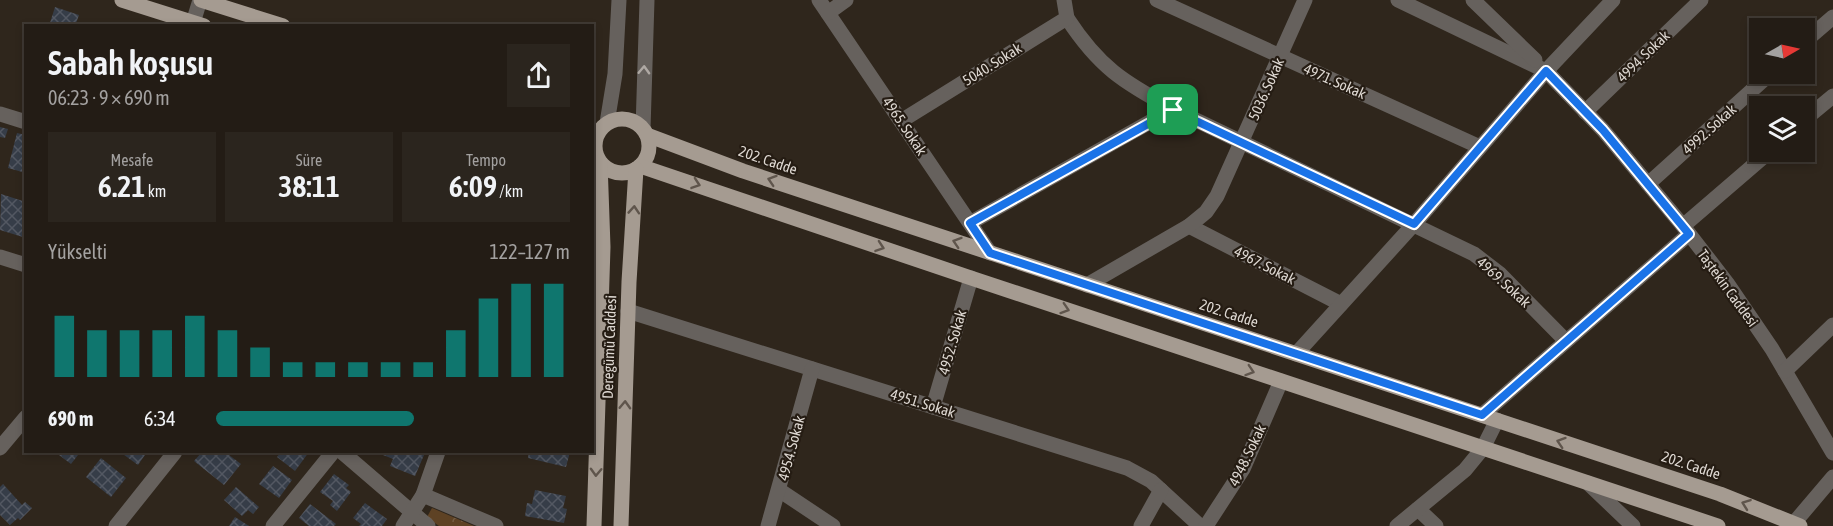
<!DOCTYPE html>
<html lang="tr">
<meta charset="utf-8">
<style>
body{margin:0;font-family:"Asap Condensed",sans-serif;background:#2b251e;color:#f1f3f6;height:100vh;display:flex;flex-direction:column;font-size:22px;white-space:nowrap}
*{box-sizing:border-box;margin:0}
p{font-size:20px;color:#a3a1a0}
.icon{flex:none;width:33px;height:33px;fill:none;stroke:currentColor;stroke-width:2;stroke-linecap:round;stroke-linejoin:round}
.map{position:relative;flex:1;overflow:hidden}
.sheet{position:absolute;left:24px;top:24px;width:570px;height:429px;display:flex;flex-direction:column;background:#231c15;border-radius:0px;box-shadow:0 3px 9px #0003,0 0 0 2px #403a34}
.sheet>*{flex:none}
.needle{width:39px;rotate:81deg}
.fabs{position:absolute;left:1749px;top:18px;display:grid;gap:12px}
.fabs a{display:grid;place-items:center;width:66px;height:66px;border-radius:0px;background:#231c15;box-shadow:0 3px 9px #0003,0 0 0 2px #403a34;font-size:30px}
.pin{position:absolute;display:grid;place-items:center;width:51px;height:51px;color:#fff;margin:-26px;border-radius:12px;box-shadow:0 3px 9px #0006}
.round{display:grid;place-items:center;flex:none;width:63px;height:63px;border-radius:0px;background:#2b251e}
.summary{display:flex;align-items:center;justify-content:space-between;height:102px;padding:0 24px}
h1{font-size:33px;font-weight:600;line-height:45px}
.figures{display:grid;grid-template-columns:repeat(3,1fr);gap:9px;height:102px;padding:6px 24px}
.figures div{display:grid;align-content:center;border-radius:0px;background:#2b251e;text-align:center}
.figures b{font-size:30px;font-weight:600}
.figures small{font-size:16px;font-weight:400}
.figures p{font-size:16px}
.chart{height:168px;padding:12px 24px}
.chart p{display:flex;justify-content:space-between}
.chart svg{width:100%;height:108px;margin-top:6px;stroke:#0f766e;stroke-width:6}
ul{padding:0 24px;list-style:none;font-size:20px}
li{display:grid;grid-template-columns:96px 72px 1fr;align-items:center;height:45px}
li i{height:15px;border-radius:8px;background:#0f766e}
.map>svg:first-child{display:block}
.forest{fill:url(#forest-crowns)}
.building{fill:url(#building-cross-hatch)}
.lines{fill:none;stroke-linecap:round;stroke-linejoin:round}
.minor{stroke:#66615d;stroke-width:15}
.major{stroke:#a59b91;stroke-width:15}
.oneway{stroke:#aea8a3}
.oneway2{stroke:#5f554c}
.route-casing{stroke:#fff;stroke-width:12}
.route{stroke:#1a73e8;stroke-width:8}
.labels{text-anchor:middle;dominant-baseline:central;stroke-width:4.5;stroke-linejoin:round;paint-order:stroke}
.street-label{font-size:15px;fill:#ded8d2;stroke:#251c13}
</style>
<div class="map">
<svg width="1833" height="526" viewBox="0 0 1833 526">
<defs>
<pattern id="forest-crowns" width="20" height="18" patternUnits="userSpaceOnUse" patternTransform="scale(1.5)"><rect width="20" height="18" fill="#5e4224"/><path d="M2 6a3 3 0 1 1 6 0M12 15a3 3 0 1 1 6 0" fill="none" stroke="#755d43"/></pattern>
<pattern id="building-cross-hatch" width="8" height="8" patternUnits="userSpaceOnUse" patternTransform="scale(1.5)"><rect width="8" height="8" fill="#363d48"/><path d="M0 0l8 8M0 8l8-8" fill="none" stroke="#535862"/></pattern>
</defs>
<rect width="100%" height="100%" fill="#2f261c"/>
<polygon class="forest" points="432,508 474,526 439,526 427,517"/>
<g class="building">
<polygon points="55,7 79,15 75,26 49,26"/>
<polygon points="0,127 8,129 5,138 0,137"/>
<polygon points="17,133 26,135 26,173 8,168"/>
<polygon points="1,194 26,202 26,238 0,230"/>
<polygon points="55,452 77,452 76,453 78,455 71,464"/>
<polygon points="120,452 147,452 138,465"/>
<polygon points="202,452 225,452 241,464 224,485 194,461"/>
<polygon points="281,452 309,452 295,471 277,457"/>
<polygon points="384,452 414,452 424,455 415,476 390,466 393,459 383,455"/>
<polygon points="529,452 570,452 566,467 528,458"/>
<polygon points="101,458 126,478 111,497 86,477"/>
<polygon points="273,466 292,480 279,498 259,484"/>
<polygon points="334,474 349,485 346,488 351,492 337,511 330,505 333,501 320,492"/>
<polygon points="3,484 22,505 25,502 32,508 20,520 18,518 10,525 0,515 0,487"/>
<polygon points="236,487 259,507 253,514 248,510 242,516 224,500"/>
<polygon points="535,490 566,496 563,508 567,509 564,523 525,516 527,503 532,504"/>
<polygon points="365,503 387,519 382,526 359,526 361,524 353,518"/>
<polygon points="310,504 336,524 334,526 309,526 299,518"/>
<polygon points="235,517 249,526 229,526"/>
</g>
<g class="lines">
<g class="minor">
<polyline points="819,0 990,253"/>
<polyline points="1157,0 1480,147"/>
<polyline points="1398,0 1546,71 1603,130 1683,226 1727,283 1772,349 1833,453"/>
<polyline points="1473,0 1535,60"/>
<polyline points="828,13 846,0"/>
<path d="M 1067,18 C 1099,67 1123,82 1173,109 L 1474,254 L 1500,274 L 1566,341"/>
<polyline points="192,26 200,0"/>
<polyline points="1804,42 1833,17"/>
<polyline points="1585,112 1701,0"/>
<polyline points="0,114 26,122"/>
<polyline points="1804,120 1833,96"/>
<polyline points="901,121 1067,18 1064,0"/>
<polyline points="607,123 615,74 619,0"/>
<polyline points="643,129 647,0"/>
<polyline points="1648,184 1770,74"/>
<polyline points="970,223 1173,109"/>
<polyline points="1189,226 1341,304"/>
<polyline points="1683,226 1769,152"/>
<polyline points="0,257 26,265"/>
<polyline points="1087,285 1189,226 1206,212 1217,196 1305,0"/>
<polyline points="628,311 1127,468 1151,481 1200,526"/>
<polyline points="1296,354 1414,224 1546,71 1613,0"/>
<polyline points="1785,371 1833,325"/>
<polyline points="933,407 971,278"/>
<polyline points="1482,415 1689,234"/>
<polyline points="0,448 26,417"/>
<polyline points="342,452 428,526"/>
<polyline points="1588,483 1633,526"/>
<polyline points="779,490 833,526"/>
<polyline points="423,495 496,526"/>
<polyline points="1418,509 1436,526"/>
<polyline points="1794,523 1833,477"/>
<polyline points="116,526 175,452"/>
<polyline points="273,526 333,452"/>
<polyline points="403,526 423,495 438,452"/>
<polyline points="768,526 812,369"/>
<polyline points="1141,526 1161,490"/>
<polyline points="1206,526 1243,469 1281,381"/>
<polyline points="1397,526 1465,470 1483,448 1497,420"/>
</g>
<g class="major">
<polyline points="122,0 204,26"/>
<polyline points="201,0 283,26"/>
<circle cx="622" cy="146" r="27"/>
<polyline points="647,135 743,171 1720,494 1800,526"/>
<polyline points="640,166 971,278 1718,526"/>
<polyline points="594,526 603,247 600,162"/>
<polyline points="621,526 629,282 636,169"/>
</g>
</g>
<defs><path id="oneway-chevron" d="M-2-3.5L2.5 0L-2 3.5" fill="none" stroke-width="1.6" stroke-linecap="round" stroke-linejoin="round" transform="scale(1.5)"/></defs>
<use class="oneway" href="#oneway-chevron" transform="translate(644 70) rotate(-88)"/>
<g class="oneway2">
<use href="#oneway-chevron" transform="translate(772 180) rotate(-162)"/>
<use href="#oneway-chevron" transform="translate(696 184) rotate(19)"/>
<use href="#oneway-chevron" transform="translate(634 210) rotate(-86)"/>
<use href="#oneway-chevron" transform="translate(957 242) rotate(-162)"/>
<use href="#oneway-chevron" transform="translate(880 247) rotate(19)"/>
<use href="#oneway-chevron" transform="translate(1065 309) rotate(18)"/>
<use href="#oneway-chevron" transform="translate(1250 371) rotate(18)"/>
<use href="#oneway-chevron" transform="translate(625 405) rotate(-88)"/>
<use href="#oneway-chevron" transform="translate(1561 442) rotate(-162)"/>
<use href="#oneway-chevron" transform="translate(596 472) rotate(92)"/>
<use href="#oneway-chevron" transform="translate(1746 504) rotate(-160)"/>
</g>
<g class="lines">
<g class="route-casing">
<polygon id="route" points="1546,71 1603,130 1689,234 1482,415 990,253 970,223 1173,110 1414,224"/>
</g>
<use href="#route" class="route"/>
</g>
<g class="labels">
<g class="street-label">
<text transform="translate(1643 56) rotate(-44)">4994. Sokak</text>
<text transform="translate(992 64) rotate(-32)">5040. Sokak</text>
<text transform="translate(1335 81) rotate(24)">4971. Sokak</text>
<text transform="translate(1266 89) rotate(-66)">5036. Sokak</text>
<text transform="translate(905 126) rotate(56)">4965. Sokak</text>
<text transform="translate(1709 129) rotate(-42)">4992. Sokak</text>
<text transform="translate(768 160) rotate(19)">202. Cadde</text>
<text transform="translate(1265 265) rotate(27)">4967. Sokak</text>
<text transform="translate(1504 282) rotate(42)">4969. Sokak</text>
<text transform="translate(1728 288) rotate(54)">Taştekin Caddesi</text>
<text transform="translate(1229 313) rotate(18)">202. Cadde</text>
<text transform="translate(952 342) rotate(-74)">4952. Sokak</text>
<text transform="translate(609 347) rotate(-88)">Deregümü Caddesi</text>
<text transform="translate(923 403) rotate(17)">4951. Sokak</text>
<text transform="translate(791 448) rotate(-75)">4954. Sokak</text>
<text transform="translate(1247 455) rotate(-64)">4948. Sokak</text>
<text transform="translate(1691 465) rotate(18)">202. Cadde</text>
</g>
</g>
</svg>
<div class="fabs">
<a><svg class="needle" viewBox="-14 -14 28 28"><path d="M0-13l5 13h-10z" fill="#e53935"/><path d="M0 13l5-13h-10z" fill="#a3a1a0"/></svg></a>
<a><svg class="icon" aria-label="layers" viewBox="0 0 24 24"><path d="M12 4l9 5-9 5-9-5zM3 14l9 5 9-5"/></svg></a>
</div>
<div class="pin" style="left:1173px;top:110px;background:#1e9e55"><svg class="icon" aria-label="arrive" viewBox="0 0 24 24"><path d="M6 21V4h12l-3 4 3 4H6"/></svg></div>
<section class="sheet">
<div class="summary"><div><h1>Sabah koşusu</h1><p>06:23 · 9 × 690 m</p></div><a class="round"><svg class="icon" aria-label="share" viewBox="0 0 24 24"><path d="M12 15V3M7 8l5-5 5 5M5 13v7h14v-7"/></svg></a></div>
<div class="figures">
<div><p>Mesafe</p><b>6.21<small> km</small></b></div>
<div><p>Süre</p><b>38:11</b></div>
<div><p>Tempo</p><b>6:09<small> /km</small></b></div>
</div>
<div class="chart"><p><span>Yükselti</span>122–127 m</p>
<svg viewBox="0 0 160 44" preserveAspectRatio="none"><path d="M5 44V19M15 44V25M25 44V25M35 44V25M45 44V19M55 44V25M65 44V32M75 44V38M85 44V38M95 44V38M105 44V38M115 44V38M125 44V25M135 44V12M145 44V6M155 44V6"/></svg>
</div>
<ul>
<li><b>690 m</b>6:34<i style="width:56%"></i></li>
</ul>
</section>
</div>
